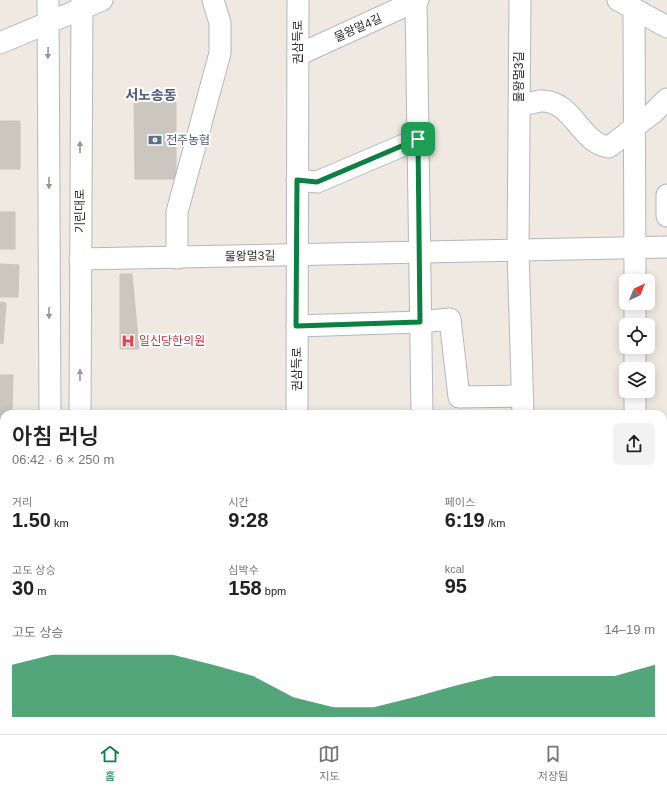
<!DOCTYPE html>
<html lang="ko">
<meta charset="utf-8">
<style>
body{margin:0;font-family:Arial,"Noto Sans KR",sans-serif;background:#f2f2f2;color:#222;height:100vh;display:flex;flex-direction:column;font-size:15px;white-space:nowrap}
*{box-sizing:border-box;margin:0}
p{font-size:13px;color:#767676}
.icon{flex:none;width:22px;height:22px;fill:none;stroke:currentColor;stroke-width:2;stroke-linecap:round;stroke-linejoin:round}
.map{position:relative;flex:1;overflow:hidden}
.sheet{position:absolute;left:0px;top:410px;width:667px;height:324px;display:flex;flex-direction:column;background:#fff;border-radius:12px 12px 0 0;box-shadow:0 2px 10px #0003}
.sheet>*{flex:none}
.needle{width:26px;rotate:43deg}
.tools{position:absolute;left:619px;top:274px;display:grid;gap:8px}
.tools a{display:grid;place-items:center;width:36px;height:36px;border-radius:6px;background:#fff;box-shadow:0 2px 10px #0003;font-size:20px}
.pin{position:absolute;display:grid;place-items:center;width:34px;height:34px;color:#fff;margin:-17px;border-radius:8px;box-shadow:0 2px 6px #0006}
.round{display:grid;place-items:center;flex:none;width:42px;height:42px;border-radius:6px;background:#f2f2f2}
.headline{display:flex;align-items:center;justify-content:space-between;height:68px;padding:0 12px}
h1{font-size:22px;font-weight:600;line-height:30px}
.metrics{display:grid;grid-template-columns:repeat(3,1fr);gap:6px;height:68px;padding:4px 12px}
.metrics div{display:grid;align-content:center}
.metrics b{font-size:20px;font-weight:600}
.metrics small{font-size:11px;font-weight:400}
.metrics p{font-size:11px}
.chart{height:112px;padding:8px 12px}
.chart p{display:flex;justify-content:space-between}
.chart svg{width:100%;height:72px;margin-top:4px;fill:#0b8043;opacity:.7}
.tab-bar{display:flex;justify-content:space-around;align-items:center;height:56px;border-top:1px solid #e0e0e0;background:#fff;font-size:11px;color:#767676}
.tab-bar a{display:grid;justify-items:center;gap:2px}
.tab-bar .on{color:#0b8043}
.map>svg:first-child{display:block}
.building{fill:#cbc7bf;stroke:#cbc5ba}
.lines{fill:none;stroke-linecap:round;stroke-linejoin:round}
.minor-casing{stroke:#b4b7c1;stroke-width:23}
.minor{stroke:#fff;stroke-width:21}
.oneway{fill:#969696}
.route-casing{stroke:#fff;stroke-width:8}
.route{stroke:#0b8043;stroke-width:5}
.labels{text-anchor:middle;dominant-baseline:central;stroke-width:4;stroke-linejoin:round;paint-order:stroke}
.street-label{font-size:12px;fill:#2e2e2e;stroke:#fff}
.service-label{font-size:12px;fill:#4e5e75;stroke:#fff;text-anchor:start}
.health-label{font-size:12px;fill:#be3a42;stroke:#fff;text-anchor:start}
.quarter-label{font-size:14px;font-weight:bold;fill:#4d5680;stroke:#fff}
</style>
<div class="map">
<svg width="667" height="734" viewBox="0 0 667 734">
<rect width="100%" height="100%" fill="#efe9e1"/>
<g class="building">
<polygon points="134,101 176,102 176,179 135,179"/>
<rect x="0" y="121" width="20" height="48"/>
<rect x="0" y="212" width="15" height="37"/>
<polygon points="0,264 19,265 18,297 0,297"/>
<polygon points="120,274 132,274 139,349 120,349"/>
<polygon points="0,302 6,303 3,344 0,343"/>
<polygon points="0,375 13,375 12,414 4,414 4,527 0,527"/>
<rect x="0" y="595" width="4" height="30"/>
<rect x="0" y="655" width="4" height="75"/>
</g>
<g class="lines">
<g class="minor-casing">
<g id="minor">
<polyline points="48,0 50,414"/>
<polyline points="520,0 518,250 523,414"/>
<polyline points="618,0 667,27"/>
<polyline points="416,1 422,414"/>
<polyline points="634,9 635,281"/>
<polyline points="0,43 102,0"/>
<polyline points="298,55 418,0"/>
<path d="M 519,106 C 526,105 533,102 540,101 C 573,99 580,144 609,147 L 653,113 L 667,99"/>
<polyline points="297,180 317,182 418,139"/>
<polyline points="667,195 667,216"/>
<polyline points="177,258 177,212 220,53 220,23 213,0"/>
<polyline points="80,259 667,247"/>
<polyline points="635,303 635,325"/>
<polyline points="297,326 420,322 450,319 459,397 522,396"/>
<polyline points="635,347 635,369"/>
<polyline points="635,391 635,414"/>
<polyline points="80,414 82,0"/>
<polyline points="297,414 298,0"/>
<polyline points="663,547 667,547"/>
<polyline points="0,548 4,548"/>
<polyline points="663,579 667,586"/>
<polyline points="663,663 667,655"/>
<polyline points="51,730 51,734"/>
<polyline points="81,730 81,734"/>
<polyline points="165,730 165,734"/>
<polyline points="395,730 397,734"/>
<polyline points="513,730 516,734"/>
<polyline points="636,730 638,734"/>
<polyline points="296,734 296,730"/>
<polyline points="479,734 485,730"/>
</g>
</g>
<use href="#minor" class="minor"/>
</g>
<defs><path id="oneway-solid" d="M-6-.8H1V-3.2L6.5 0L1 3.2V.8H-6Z"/></defs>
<g class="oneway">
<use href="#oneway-solid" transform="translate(48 53) rotate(91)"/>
<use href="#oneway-solid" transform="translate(80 147) rotate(-90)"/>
<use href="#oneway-solid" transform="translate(49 183) rotate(90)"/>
<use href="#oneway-solid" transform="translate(49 313) rotate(90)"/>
<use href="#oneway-solid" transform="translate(80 375) rotate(-90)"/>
</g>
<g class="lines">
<g class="route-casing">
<polygon id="route" points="418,139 420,322 296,326 297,180 317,182"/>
</g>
<use href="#route" class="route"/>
</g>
<defs>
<g id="bank-bare" transform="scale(1.08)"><path d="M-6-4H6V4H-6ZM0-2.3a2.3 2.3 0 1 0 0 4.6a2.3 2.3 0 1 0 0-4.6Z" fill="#5c6f8a" stroke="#fff" stroke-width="2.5" paint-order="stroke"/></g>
<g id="hospital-bare" transform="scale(1.08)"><path d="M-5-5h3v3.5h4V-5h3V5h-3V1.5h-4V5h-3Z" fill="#e0444e" stroke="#fff" stroke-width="2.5" paint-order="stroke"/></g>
</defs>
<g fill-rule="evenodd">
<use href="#bank-bare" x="155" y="140"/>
<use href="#hospital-bare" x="128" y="341"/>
</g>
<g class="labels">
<g class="street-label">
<text transform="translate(358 28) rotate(-24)">물왕멀4길</text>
<text transform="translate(298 42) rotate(-90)">권삼득로</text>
<text transform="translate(519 77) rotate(-90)">물왕멀3길</text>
<text transform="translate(80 211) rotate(-90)">기린대로</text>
<text transform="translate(250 256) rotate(-1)">물왕멀3길</text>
<text transform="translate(297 369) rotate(-90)">권삼득로</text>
</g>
<g class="service-label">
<text x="166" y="140">전주농협</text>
</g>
<g class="health-label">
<text x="139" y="341">일신당한의원</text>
</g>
<g class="quarter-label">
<text x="151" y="95">서노송동</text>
</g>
</g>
</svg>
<div class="tools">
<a><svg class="needle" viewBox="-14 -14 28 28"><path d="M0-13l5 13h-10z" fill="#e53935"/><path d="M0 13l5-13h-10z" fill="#767676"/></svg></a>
<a><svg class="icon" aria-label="locate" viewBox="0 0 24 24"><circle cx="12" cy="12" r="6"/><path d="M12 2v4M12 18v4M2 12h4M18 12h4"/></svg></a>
<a><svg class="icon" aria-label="layers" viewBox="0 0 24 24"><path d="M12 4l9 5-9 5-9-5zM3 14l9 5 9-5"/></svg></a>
</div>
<div class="pin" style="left:418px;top:139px;background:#1e9e55"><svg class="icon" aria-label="arrive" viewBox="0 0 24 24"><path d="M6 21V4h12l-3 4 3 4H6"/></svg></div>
<section class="sheet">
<div class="headline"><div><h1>아침 러닝</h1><p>06:42 · 6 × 250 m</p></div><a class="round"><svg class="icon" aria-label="share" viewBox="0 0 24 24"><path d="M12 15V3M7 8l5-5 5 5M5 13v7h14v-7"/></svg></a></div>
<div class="metrics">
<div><p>거리</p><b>1.50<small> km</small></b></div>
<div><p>시간</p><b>9:28</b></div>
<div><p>페이스</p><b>6:19<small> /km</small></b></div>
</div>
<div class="metrics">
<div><p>고도 상승</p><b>30<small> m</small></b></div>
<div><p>심박수</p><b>158<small> bpm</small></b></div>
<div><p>kcal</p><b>95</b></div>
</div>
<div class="chart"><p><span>고도 상승</span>14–19 m</p>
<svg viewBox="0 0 160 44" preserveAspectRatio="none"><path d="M0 44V12L10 6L20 6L30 6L40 6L50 12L60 19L70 32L80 38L90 38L100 32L110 25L120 19L130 19L140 19L150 19L160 12V44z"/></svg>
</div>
</section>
</div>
<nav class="tab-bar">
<a class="on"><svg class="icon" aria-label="home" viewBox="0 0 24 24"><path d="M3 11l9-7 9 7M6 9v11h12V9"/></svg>홈</a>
<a><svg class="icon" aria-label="map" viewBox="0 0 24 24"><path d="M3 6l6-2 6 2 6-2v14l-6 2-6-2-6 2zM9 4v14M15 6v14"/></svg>지도</a>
<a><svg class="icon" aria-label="saved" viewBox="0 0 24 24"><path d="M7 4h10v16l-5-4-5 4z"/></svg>저장됨</a>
</nav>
